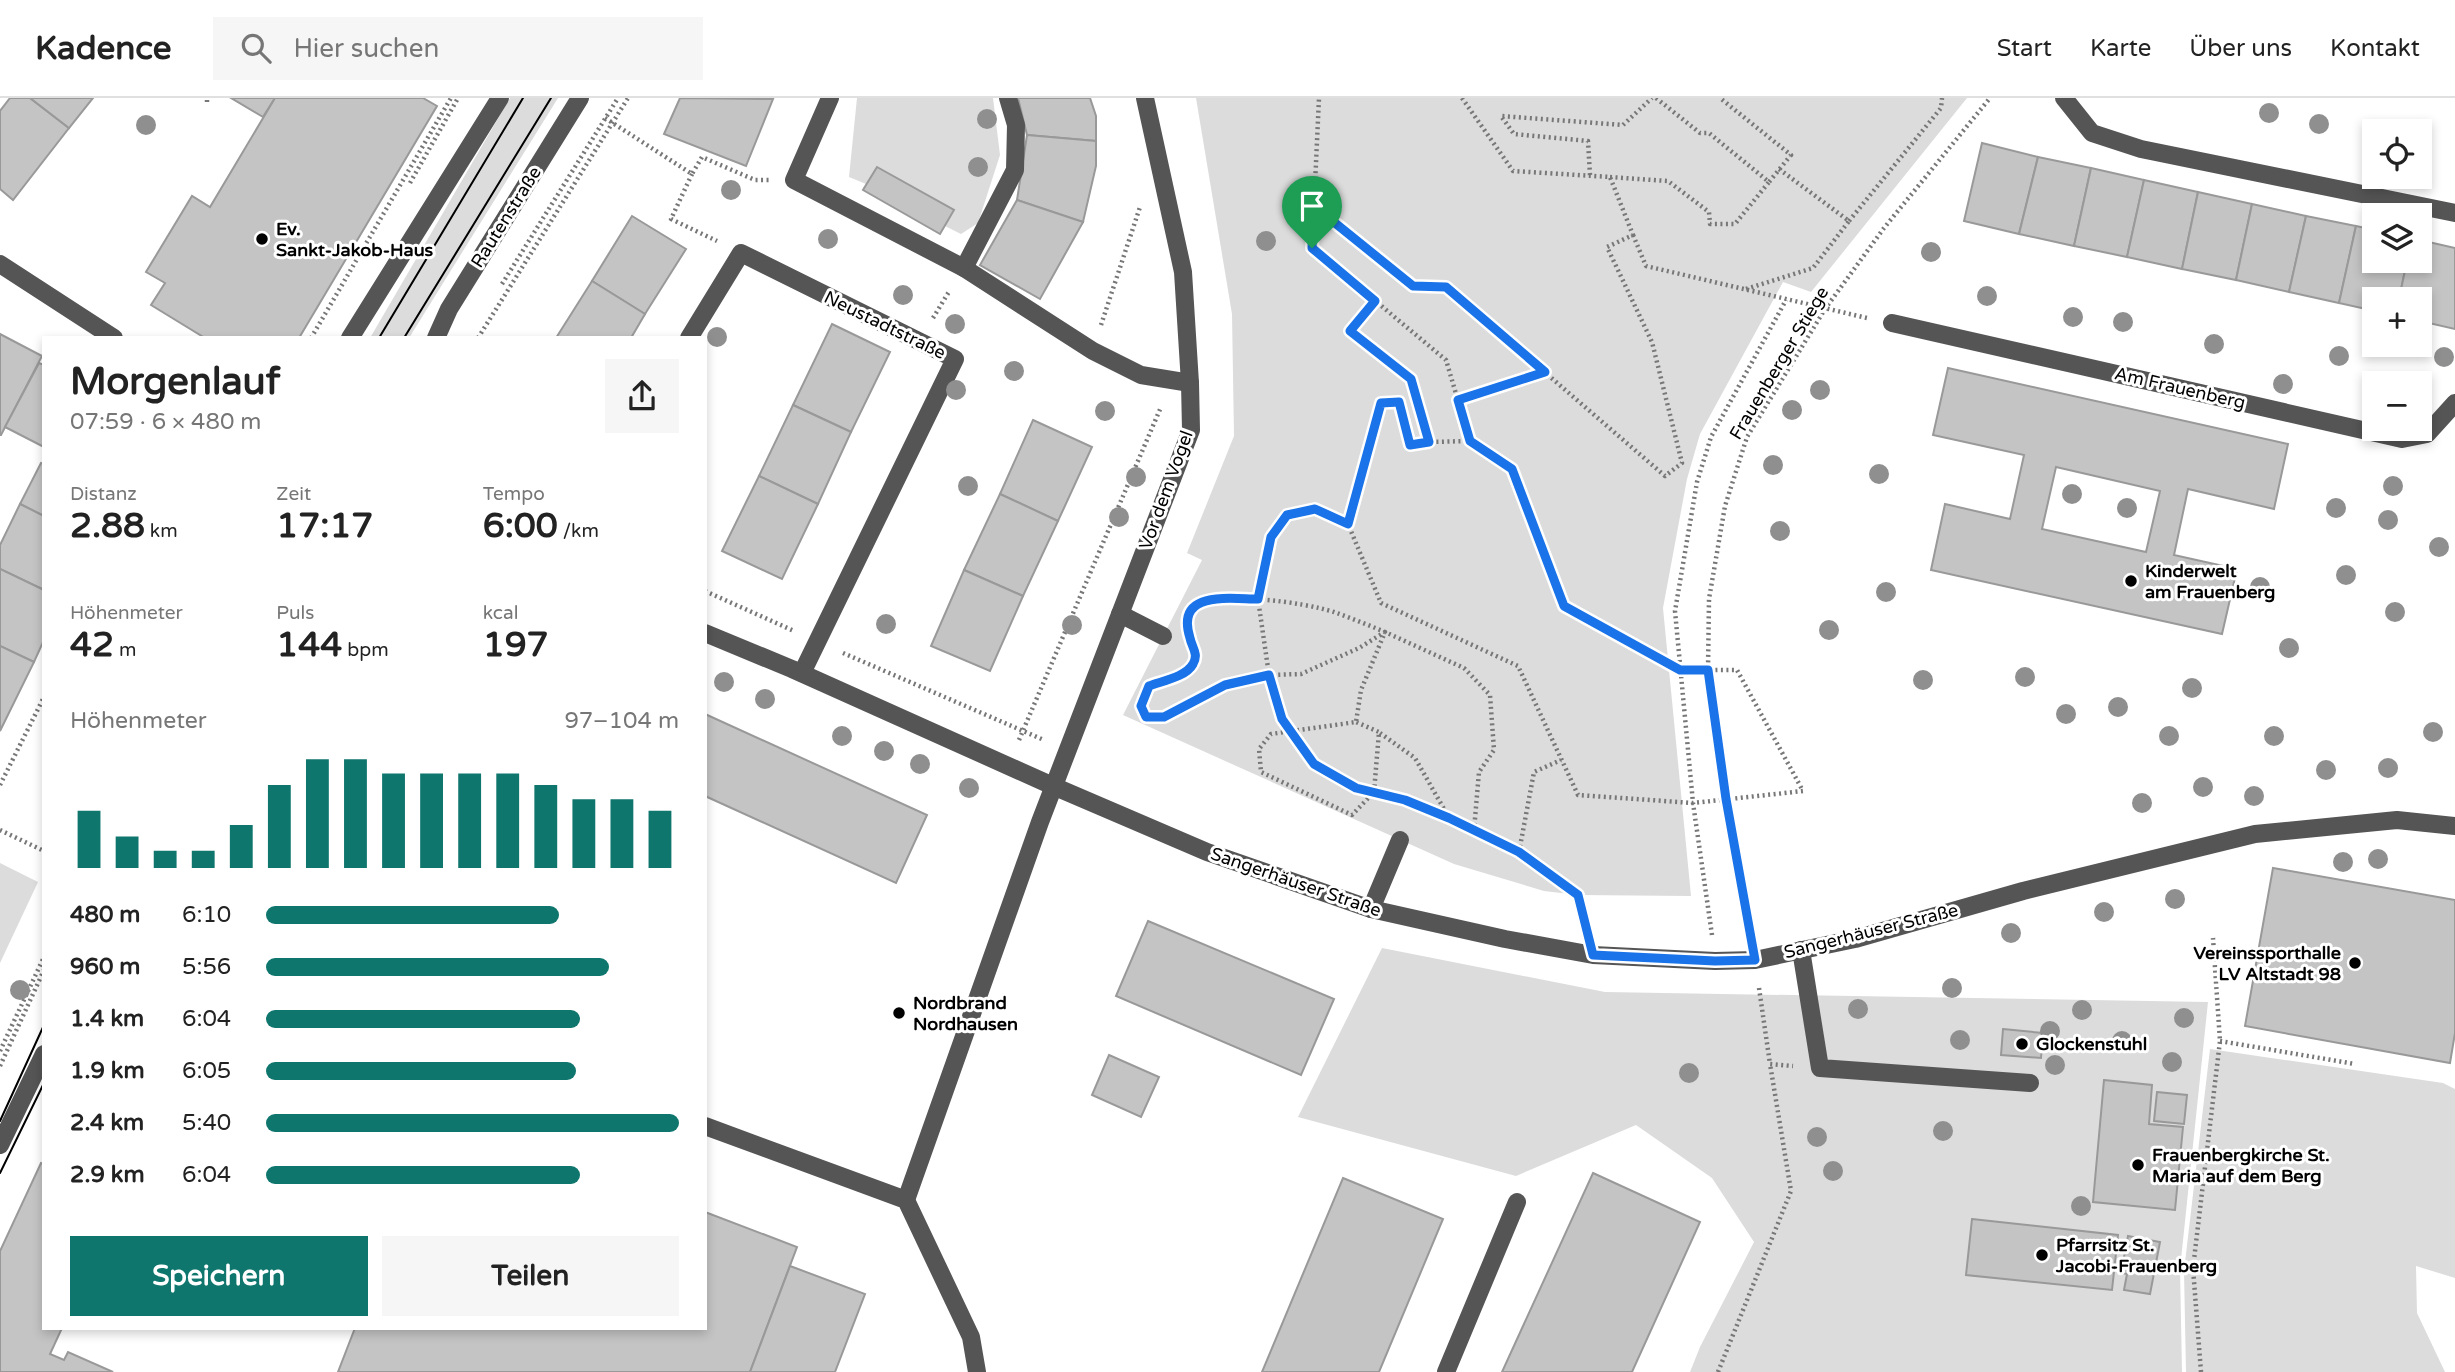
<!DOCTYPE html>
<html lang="de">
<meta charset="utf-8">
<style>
body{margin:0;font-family:"Varela Round",sans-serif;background:#f6f6f6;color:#222;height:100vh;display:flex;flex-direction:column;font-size:26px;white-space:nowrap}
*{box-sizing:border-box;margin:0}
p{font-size:23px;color:#767676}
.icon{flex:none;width:38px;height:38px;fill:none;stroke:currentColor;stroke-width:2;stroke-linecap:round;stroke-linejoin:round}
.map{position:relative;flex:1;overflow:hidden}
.drawer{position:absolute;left:42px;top:238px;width:665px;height:994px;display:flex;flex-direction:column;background:#fff;border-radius:0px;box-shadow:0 4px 10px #0003}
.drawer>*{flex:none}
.tools{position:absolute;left:2362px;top:21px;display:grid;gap:14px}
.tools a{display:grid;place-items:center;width:70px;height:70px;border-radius:0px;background:#fff;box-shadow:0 4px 10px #0003;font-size:35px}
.pin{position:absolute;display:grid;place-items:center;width:60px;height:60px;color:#fff;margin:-72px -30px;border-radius:50% 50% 50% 0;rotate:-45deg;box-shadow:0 0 7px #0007}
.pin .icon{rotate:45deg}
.round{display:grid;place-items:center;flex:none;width:74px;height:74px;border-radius:0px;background:#f6f6f6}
.headline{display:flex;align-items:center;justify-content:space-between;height:119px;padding:0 28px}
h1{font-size:38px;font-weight:800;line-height:52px}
.stats{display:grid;grid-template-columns:repeat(3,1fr);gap:10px;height:119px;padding:7px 28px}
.stats div{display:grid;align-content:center}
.stats b{font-size:35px;font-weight:800}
.stats small{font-size:19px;font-weight:400}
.stats p{font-size:19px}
.chart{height:196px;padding:14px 28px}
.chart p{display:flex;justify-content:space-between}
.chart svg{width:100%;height:126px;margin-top:7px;stroke:#0f766e;stroke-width:6}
.button{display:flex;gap:14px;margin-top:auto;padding:14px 28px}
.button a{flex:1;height:80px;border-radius:0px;background:#0f766e;color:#fff;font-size:28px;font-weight:800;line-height:80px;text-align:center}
.button a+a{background:#f6f6f6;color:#222}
ul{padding:0 28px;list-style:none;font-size:23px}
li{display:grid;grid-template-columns:112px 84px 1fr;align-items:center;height:52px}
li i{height:18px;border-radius:9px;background:#0f766e}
header{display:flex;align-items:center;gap:42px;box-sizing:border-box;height:98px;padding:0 35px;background:#fff;border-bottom:2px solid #e0e0e0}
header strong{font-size:33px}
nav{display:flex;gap:38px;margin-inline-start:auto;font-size:24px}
.search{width:490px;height:63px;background:#f6f6f6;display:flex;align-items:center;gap:18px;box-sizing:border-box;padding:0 24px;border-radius:0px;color:#767676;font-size:26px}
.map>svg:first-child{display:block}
.green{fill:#dcdcdc}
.building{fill:#c4c4c4;stroke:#999;stroke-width:2;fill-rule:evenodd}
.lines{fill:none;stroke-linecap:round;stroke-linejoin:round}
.path{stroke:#777;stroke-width:4.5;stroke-dasharray:2 3.5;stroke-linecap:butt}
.minor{stroke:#555;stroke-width:18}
.tram{stroke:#000;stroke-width:2}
.tree{fill:#8f8f8f}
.route-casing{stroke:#fff;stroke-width:14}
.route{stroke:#1a73e8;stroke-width:9}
.poi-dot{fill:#000;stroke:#fff;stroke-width:2.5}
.labels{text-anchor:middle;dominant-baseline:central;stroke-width:6;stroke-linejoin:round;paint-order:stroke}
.street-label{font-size:18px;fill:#000;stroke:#fff}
.poi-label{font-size:18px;font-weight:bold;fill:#000;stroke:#fff;text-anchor:start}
</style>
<header>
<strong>Kadence</strong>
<div class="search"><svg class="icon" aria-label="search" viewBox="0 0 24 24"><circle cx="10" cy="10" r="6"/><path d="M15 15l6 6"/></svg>Hier suchen</div>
<nav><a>Start</a><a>Karte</a><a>Über uns</a><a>Kontakt</a></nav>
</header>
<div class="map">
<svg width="2455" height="1274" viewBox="0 0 2455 1274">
<rect width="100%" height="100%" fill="#fff"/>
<g class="green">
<polygon points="510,0 558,0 409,240 370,240"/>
<polygon points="857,0 993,0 1000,57 978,125 961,136 945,128 953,112 877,70 866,86 849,79"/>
<polygon points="1196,0 1967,0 1811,194 1783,184 1700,336 1687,381 1663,510 1691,798 1578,797 1544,793 1454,766 1123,617 1202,462 1187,455 1234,338 1232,216"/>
<polygon points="0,765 38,784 0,865"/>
<polygon points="1382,850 1605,894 2208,904 2180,1171 2182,1274 1690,1274 1700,1249 1754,1144 1712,1080 1636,1027 1516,1078 1298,1019"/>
<polygon points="2210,951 2443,985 2455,991 2455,1180 2416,1168 2417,1215 2445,1274 2186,1274 2184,1173"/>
</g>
<g class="building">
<polygon points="10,0 30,0 69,30 13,102 0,91 0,13"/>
<polygon points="30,0 93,0 69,30"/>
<polygon points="231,0 275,0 263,19"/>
<polygon points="275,0 423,0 437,8 299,240 205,240 151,207 165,185 146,174 192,98 210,109"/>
<polygon points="680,0 773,1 746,68 664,36"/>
<polygon points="1018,0 1090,0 1096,18 1096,43 1027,37"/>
<polygon points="1027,37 1096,43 1096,68 1083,124 1017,102"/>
<polygon points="1982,45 2038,59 2019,136 1964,123"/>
<polygon points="2038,59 2091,70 2074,148 2019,136"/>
<polygon points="877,69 954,112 940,136 863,92"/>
<polygon points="2091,70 2144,82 2127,159 2074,148"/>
<polygon points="2144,82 2198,94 2182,171 2127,159"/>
<polygon points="2198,94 2252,106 2236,182 2182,171"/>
<polygon points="1017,102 1083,124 1040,201 980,167"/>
<polygon points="2252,106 2306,118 2289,194 2236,182"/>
<polygon points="632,118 686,151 645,216 592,183"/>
<polygon points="2306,118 2356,128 2339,205 2289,194"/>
<polygon points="2356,128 2375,132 2375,163 2407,163 2399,201 2375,201 2375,213 2339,205"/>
<polygon points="2420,142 2455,150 2455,231 2420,223 2420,201 2399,201 2407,163 2420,163"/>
<polygon points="592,183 645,216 631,240 556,240"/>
<polygon points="832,226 890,254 851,334 793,307"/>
<polygon points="0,236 42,258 1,337 0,337"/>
<polygon points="39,265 44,267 44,349 5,329"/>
<path d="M 1948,270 L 2288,346 L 2274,411 L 2188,391 L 2174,457 L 2237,471 L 2222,536 L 1931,472 L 1945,406 L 2010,421 L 2024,357 L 1933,337 ZM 2056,369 L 2160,393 L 2146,454 L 2042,431 Z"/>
<polygon points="793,307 851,334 818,406 759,378"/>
<polygon points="1033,322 1092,349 1058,423 1000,396"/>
<polygon points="41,365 44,366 44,418 20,406"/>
<polygon points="759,378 818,406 782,481 722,453"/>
<polygon points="1000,396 1058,423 1023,498 964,472"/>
<polygon points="20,406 44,418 44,492 0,471 0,447"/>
<polygon points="0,471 44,492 44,542 34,564 0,548"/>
<polygon points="964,472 1023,498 990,573 931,548"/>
<polygon points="0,548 34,564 0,633"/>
<polygon points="705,616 927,717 896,785 705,698"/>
<polygon points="2273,770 2455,802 2455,935 2450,965 2245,928"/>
<polygon points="1148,823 1334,901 1301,977 1116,898"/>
<polygon points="2003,931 2043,935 2041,960 2001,957"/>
<polygon points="1109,957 1159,979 1141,1019 1092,997"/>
<polygon points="2104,982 2152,987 2149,1026 2183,1029 2175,1112 2093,1104"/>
<polygon points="2157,994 2187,997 2184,1026 2154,1023"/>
<polygon points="41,1065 44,1066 44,1230 62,1230 50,1256 64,1262 68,1254 113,1274 0,1274 0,1153"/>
<polygon points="1593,1075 1700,1124 1632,1274 1502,1274"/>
<polygon points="1343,1080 1443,1121 1379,1274 1262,1274"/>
<polygon points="705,1114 797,1149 750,1274 338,1274 355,1230 705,1230"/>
<polygon points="1972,1121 2118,1137 2112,1192 1966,1177"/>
<polygon points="2128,1138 2160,1144 2150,1196 2124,1192 2127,1176 2121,1175"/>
<polygon points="790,1168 865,1196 835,1274 750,1274"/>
</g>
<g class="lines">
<g class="path">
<polyline points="1462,0 1513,73 1610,79 1633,137 1607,149 1652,244 1682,365 1665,378 1446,189 1414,189 1314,108 1312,150 1446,262 1470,343 1512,371 1564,508 1680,572 1737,572 1803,693 1693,705 1578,697 1518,568 1381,505 1348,426 1315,411 1287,417 1271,438 1258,501 1269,577 1282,621 1314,666 1356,690 1405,702 1449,720 1519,754 1578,797 1586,829"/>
<polyline points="1656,0 1700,35 1709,35 1769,84 1791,57 1720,0"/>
<polyline points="207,4 207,0"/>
<polyline points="605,20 692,76 702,59 755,82 769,82"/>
<polyline points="692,76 671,121 717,143"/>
<polyline points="1590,77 1588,43 1514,36 1501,18 1623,27 1652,0"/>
<polyline points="1610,79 1668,83 1709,114 1710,126 1735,126 1769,84"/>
<polyline points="410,85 458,0"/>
<polyline points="1314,108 1319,0"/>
<polyline points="1849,123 1941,10 1942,0"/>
<polyline points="1633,137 1646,168 1867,220"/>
<polyline points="502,186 618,0"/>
<polyline points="1746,191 1813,170 1849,123 1779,71"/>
<polyline points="1375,203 1350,233 1411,281 1429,344"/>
<polyline points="933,220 950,192"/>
<polyline points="1101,227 1140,109"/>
<polyline points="311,240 451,0"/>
<polyline points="478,240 628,0"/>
<polyline points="1458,302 1544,274"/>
<polyline points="1348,426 1381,305 1399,304 1410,347 1429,344 1470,343"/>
<polyline points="705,493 794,533"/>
<path d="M 1188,526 L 1194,508 C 1224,493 1302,504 1334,514 C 1351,520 1368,527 1385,534 L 1361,592 L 1356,624 L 1271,636 L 1259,651 L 1261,674 L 1352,717 L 1374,694 L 1379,634 L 1356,624"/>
<path d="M 1192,544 C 1206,574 1171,580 1149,588 L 1141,608 L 1146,619 L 1164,619 L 1225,587 L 1269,577 L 1301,576 L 1359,550 L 1385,534 L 1464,570 L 1490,597 L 1494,652 L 1479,674 L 1474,732"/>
<polyline points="843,555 1044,642"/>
<polyline points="1380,635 1415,660 1448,718"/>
<polyline points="1019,642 1161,309"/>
<polyline points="0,687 44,599"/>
<polyline points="0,732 44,753"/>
<polyline points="1519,754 1534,674 1561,662"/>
<polyline points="1750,836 1726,701 1708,572 1709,501 1725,408 1747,339 1825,211 1884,130 1990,0"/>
<polyline points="1712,837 1693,705 1675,513 1697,384 1711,339 1786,202"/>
<polyline points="1759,890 1770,966 1793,968"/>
<polyline points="2220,943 2355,966"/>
<polyline points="0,953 44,859"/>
<polyline points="0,968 44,872"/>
<polyline points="1718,1274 1791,1093 1770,966"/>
<polyline points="2201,1274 2193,1170 2220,943 2213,840"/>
</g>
<g class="minor">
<polyline points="830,0 794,82 964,170 1093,253 1141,277 1190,285"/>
<polyline points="2064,0 2092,35 2141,51 2455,115"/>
<polyline points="0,166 114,240"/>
<polyline points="964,170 1015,72 1016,27 1008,0"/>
<polyline points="1892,225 2402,341 2427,336 2455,305"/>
<polyline points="350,240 500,0"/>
<polyline points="436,240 449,211 580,0"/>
<polyline points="689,240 741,155 955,261 802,575"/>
<polyline points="1120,516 1163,538"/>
<polyline points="705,535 792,571 1053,688 1207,754 1371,811 1505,841 1593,857 1715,863 1755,862 1855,841 2023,793 2255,736 2397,722 2455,728"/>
<polyline points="1371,811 1400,742"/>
<polyline points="1801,852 1820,970 2030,985"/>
<polyline points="705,1028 906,1102 971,1239 977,1274"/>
<polyline points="0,1047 44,956"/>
<polyline points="906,1102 1040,724 1191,332 1190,285 1183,174 1145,0"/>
<polyline points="1446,1274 1517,1104"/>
</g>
<g class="tram">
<polyline points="379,240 523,0"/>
<polyline points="404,240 551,0"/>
<polyline points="0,1023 44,927"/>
<polyline points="0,1075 44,985"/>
</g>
</g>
<g class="tree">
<circle cx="2269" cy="15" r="10"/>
<circle cx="987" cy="21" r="10"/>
<circle cx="2319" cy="26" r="10"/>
<circle cx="146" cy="27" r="10"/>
<circle cx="978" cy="69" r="10"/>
<circle cx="731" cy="92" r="10"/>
<circle cx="828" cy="141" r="10"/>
<circle cx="1266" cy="143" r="10"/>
<circle cx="1931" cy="154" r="10"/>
<circle cx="903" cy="197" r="10"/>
<circle cx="1987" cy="198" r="10"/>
<circle cx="2073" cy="219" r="10"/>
<circle cx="2123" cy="224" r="10"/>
<circle cx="955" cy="226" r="10"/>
<circle cx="717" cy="239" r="10"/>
<circle cx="2214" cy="246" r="10"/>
<circle cx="2339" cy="258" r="10"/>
<circle cx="2444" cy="259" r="10"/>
<circle cx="1014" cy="273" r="10"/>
<circle cx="2283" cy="286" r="10"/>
<circle cx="956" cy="292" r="10"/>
<circle cx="1820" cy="292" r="10"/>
<circle cx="1792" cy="312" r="10"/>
<circle cx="1105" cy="313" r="10"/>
<circle cx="1773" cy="367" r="10"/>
<circle cx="1879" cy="376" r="10"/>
<circle cx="1136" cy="379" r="10"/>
<circle cx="968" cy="388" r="10"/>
<circle cx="2393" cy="388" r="10"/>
<circle cx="2072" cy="396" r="10"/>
<circle cx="2127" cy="410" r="10"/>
<circle cx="2336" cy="410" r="10"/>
<circle cx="1119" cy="419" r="10"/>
<circle cx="2388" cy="422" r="10"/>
<circle cx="1780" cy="433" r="10"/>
<circle cx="2439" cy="449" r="10"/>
<circle cx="2346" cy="477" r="10"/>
<circle cx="2260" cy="489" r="10"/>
<circle cx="1886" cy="494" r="10"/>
<circle cx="2395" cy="514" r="10"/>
<circle cx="886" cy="526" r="10"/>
<circle cx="1072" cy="527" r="10"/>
<circle cx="1829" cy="532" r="10"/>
<circle cx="2289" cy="550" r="10"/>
<circle cx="2025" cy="579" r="10"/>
<circle cx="1923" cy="582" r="10"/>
<circle cx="724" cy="584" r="10"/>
<circle cx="2192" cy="590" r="10"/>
<circle cx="765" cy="601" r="10"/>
<circle cx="2118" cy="609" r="10"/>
<circle cx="2066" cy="616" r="10"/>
<circle cx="2433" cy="634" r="10"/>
<circle cx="842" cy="638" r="10"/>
<circle cx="2169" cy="638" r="10"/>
<circle cx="2274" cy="638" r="10"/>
<circle cx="884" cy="653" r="10"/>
<circle cx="920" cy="666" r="10"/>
<circle cx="2388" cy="670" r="10"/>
<circle cx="2326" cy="672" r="10"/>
<circle cx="2203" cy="689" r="10"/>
<circle cx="969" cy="690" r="10"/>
<circle cx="2254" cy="698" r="10"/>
<circle cx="2142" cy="705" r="10"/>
<circle cx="2378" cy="761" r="10"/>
<circle cx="2343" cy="764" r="10"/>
<circle cx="2175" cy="801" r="10"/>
<circle cx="2104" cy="814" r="10"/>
<circle cx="2011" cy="835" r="10"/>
<circle cx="1952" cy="890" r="10"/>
<circle cx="20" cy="892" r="10"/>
<circle cx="1858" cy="911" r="10"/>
<circle cx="2082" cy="912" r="10"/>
<circle cx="2184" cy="920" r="10"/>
<circle cx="2050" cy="933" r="10"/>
<circle cx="1960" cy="942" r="10"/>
<circle cx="2122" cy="943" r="10"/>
<circle cx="2172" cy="964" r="10"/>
<circle cx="2055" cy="967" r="10"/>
<circle cx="1689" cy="975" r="10"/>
<circle cx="1943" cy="1033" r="10"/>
<circle cx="1817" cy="1039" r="10"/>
<circle cx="1833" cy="1073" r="10"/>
<circle cx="2081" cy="1108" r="10"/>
</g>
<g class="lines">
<g class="route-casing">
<path id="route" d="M 1314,108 L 1413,188 L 1446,189 L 1545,274 L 1458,302 L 1470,343 L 1512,371 L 1564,508 L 1680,572 L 1708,572 L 1726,701 L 1755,862 L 1715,863 L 1593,857 L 1578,797 L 1519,754 L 1449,720 L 1405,702 L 1356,690 L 1314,666 L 1282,621 L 1269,577 L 1225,587 L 1164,619 L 1146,619 L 1141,608 L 1149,588 C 1162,583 1186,579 1193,566 C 1199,556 1192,550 1190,540 C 1175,492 1229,501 1258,501 L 1271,439 L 1287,417 L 1315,411 L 1348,426 L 1381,305 L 1399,304 L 1410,347 L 1429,344 L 1411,281 L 1350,233 L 1375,203 L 1312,150 Z"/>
</g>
<use href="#route" class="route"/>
</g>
<g class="poi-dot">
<circle cx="262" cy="141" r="7"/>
<circle cx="2131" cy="483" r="7"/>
<circle cx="2355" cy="865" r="7"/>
<circle cx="899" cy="915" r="7"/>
<circle cx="2022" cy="946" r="7"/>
<circle cx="2138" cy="1067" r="7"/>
<circle cx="2042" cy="1157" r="7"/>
</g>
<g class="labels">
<g class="street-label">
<text transform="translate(506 119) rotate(-58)">Rautenstraße</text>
<text transform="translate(885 227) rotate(26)">Neustadtstraße</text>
<text transform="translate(1779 265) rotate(-59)">Frauenberger Stiege</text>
<text transform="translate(2180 290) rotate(13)">Am Frauenberg</text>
<text transform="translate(1166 392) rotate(-70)">Vor dem Vogel</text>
<text transform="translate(1296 784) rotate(19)">Sangerhäuser Straße</text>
<text transform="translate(1871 833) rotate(-14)">Sangerhäuser Straße</text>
</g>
<g class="poi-label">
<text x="276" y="131">Ev.<tspan x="276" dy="21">Sankt-Jakob-Haus</tspan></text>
<text x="2145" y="473">Kinderwelt<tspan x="2145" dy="21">am Frauenberg</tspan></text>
<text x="2341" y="855" text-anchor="end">Vereinssporthalle<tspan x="2341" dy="21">LV Altstadt 98</tspan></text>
<text x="913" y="905">Nordbrand<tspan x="913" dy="21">Nordhausen</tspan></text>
<text x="2036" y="946">Glockenstuhl</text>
<text x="2152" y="1057">Frauenbergkirche St.<tspan x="2152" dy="21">Maria auf dem Berg</tspan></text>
<text x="2056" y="1147">Pfarrsitz St.<tspan x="2056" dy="21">Jacobi-Frauenberg</tspan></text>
</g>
</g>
</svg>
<div class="tools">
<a><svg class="icon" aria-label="locate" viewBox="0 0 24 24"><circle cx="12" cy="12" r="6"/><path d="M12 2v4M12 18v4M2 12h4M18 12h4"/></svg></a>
<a><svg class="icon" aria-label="layers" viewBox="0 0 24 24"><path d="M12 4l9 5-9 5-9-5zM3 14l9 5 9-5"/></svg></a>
<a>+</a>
<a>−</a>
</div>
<div class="pin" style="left:1312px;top:150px;background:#1e9e55"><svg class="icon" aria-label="arrive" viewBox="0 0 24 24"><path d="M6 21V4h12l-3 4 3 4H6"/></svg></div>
<section class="drawer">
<div class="headline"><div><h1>Morgenlauf</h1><p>07:59 · 6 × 480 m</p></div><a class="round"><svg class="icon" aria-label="share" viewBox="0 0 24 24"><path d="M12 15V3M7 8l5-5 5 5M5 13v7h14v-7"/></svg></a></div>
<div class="stats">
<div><p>Distanz</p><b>2.88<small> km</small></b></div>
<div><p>Zeit</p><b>17:17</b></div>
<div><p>Tempo</p><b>6:00<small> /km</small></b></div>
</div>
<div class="stats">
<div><p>Höhenmeter</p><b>42<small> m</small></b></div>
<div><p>Puls</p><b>144<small> bpm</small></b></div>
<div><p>kcal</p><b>197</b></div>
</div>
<div class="chart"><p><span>Höhenmeter</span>97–104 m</p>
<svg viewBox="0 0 160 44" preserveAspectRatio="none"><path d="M5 44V24M15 44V33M25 44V38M35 44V38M45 44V29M55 44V15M65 44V6M75 44V6M85 44V11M95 44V11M105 44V11M115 44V11M125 44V15M135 44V20M145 44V20M155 44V24"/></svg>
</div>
<ul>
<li><b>480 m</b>6:10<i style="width:71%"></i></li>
<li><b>960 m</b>5:56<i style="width:83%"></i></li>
<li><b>1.4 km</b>6:04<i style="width:76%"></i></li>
<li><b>1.9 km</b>6:05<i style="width:75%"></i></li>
<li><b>2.4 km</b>5:40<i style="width:100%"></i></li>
<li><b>2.9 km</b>6:04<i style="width:76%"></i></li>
</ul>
<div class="button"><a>Speichern</a><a>Teilen</a></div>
</section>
</div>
